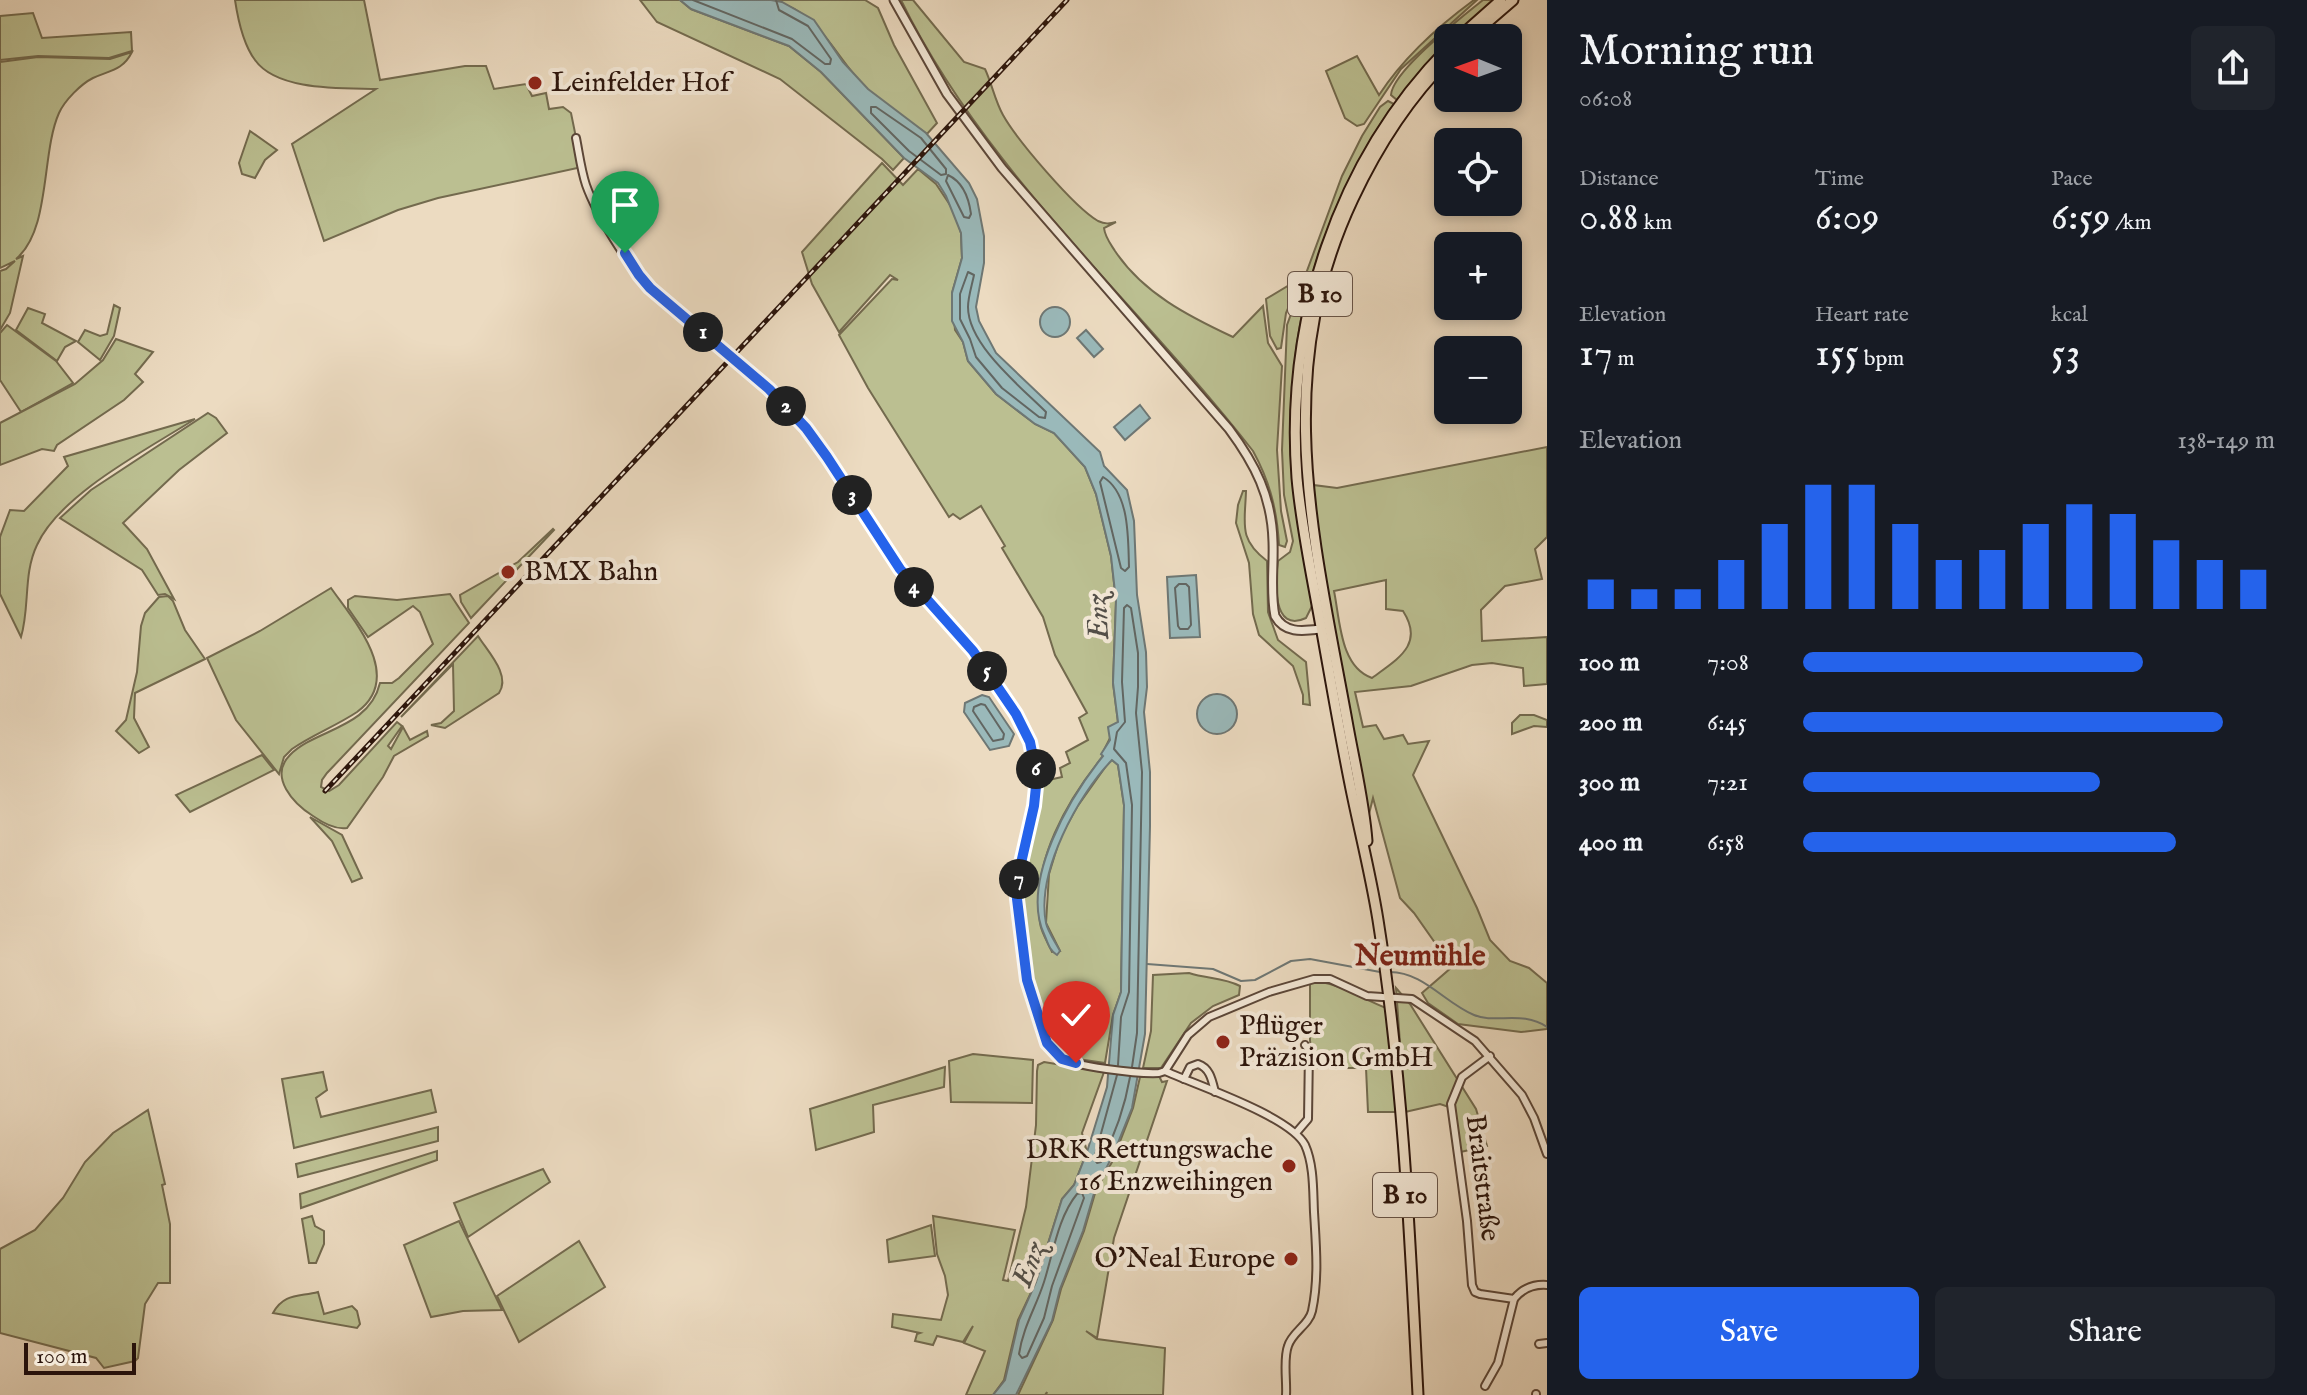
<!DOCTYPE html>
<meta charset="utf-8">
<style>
body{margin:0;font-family:"IM FELL English",serif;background:#20242c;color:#f1f3f6;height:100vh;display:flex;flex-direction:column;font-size:30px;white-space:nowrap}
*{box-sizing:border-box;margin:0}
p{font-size:26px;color:#9ea1a6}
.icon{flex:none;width:44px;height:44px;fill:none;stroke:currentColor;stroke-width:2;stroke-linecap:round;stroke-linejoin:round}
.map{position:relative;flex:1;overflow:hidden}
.side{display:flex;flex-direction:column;background:#171b24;width:760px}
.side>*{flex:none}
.needle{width:52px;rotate:271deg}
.fabs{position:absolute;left:1434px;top:24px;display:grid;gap:16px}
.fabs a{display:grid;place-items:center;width:88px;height:88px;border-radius:12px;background:#171b24;box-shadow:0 4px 12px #0003;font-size:40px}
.scale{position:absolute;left:24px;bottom:20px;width:112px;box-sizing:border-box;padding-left:8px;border:4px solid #2b140b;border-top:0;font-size:22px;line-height:28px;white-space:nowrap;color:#2b140b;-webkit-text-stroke:6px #f3e8d7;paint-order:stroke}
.pin{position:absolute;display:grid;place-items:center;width:68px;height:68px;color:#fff;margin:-82px -34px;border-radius:50% 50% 50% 0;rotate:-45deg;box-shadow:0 0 8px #0007}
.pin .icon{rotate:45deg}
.km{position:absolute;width:40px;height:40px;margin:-20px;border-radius:50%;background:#222;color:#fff;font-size:22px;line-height:40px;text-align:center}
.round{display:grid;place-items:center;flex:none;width:84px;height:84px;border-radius:12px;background:#20242c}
.headline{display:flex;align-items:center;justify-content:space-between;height:136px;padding:0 32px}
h1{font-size:44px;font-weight:600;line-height:60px}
.stats{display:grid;grid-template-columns:repeat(3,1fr);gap:12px;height:136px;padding:8px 32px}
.stats div{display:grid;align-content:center}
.stats b{font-size:40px;font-weight:600}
.stats small{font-size:22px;font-weight:400}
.stats p{font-size:22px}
.chart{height:224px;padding:16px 32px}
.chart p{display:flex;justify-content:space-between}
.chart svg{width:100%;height:144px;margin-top:8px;stroke:#2563eb;stroke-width:6}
.primary-button{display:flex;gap:16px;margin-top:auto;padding:16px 32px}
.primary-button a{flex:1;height:92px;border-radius:12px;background:#2563eb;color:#fff;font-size:32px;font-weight:600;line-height:92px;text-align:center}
.primary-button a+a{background:#20242c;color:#f1f3f6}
ul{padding:0 32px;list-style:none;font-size:26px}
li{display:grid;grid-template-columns:128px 96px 1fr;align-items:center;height:60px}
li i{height:20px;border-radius:10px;background:#2563eb}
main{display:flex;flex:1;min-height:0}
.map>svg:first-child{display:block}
.green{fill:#bbbf91;stroke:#736a4e;stroke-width:2;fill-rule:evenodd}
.water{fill:#9ab9ba;stroke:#6e7774;stroke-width:2}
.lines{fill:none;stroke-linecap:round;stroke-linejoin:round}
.shore{stroke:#626662;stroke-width:2}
.stream{stroke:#6e7774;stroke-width:2}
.minor-casing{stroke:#5b4638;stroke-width:10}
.tertiary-casing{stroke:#5b4638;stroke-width:11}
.primary-casing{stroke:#2b140b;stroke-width:13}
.minor{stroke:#f3e8d7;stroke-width:6}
.tertiary{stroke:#f3e8d7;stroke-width:7}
.primary{stroke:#ecdbc1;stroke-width:9}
.rail-casing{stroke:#2b140b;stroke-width:5}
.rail{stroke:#f3e8d7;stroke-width:2;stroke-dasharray:6;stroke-linecap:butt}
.route-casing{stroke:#fff;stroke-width:16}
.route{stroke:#2563eb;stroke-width:10}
.poi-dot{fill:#8f2418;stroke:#f3e8d7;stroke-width:3}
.labels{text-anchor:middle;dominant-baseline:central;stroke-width:8;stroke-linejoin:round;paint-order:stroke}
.shield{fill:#f3e8d7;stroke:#675448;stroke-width:2}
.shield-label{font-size:26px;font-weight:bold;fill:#2b140b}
.poi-label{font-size:28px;fill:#2b140b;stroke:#f3e8d7;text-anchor:start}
.street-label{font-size:28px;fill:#2b140b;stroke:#f3e8d7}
.water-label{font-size:30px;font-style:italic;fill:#524e48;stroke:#f3e8d7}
.neighbourhood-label{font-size:30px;font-weight:bold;fill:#7a1f14;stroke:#f3e8d7}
</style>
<main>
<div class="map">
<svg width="1547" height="1395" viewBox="0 0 1547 1395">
<rect width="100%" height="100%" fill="#ecdbc1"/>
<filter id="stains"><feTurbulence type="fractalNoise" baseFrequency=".0025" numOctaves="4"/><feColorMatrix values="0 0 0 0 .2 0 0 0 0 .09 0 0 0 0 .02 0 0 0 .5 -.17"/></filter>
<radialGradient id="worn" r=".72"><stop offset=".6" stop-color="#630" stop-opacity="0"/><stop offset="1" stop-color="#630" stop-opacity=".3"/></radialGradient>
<g class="green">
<path d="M 235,0 L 364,0 L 380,80 L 465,66 L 486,66 L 494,89 L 526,84 L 532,96 L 546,93 L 549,109 L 563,107 L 571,113 L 582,167 L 438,198 L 398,210 L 324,241 L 292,144 L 376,89 C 341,88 277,91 255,60 C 243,44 238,20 235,0 Z"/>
<polygon points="640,0 680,0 691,9 789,46 821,72 904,158 893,170 882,159 780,79 657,22"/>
<path d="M 771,0 L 865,0 L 878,8 L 894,45 L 937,123 L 927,134 C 906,119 885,106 866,88 C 833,55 820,11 771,0 Z"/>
<path d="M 901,0 L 913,0 L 964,62 L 985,69 C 992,84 995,101 1003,115 C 1017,140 1074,207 1098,221 C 1105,224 1109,224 1116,222 L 1104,228 C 1105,237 1110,243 1115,251 C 1143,293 1188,316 1233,337 L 1263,306 L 1268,343 L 1282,366 L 1277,450 L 1281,511 L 1287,541 L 1285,547 L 1279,545 C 1277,510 1270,482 1253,451 C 1137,302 984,171 901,0 Z"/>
<path d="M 1474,0 L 1477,0 L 1401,69 L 1364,124 L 1357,126 L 1345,118 L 1326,71 L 1357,56 L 1379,95 C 1404,57 1437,27 1474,0 Z"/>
<path d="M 1483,0 L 1495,0 L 1452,38 L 1448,38 L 1448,42 L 1397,100 L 1391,95 C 1392,71 1463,16 1483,0 Z"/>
<polygon points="33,13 42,38 131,32 132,51 109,58 38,56 0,60 0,16"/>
<path d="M 132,52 C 123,70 111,70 93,78 C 81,84 65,100 59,113 C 41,153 51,230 16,259 L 23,256 L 10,313 L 0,330 L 0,271 L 6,269 L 15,261 L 0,268 L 0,62 L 38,57 L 110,59 Z"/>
<path d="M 1388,101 L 1394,104 C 1337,184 1291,303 1293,404 C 1293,426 1297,449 1300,471 C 1304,515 1308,559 1313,604 L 1306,618 C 1272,634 1275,581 1278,561 L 1290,552 L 1293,541 L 1284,495 L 1282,450 L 1287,325 L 1342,176 L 1362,136 L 1380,107 Z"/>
<polygon points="250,131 277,150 265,160 255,178 242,174 239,163"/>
<path d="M 882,163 L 903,185 L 918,169 L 936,184 L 954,211 L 961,233 L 962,258 L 952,293 L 955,330 L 963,342 L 968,361 L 996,394 L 1035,424 L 1054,433 L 1085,467 L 1096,494 L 1111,556 L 1116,601 L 1113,683 L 1118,722 L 1102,754 L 1104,755 C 1067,800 1031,862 1040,923 C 1041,932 1048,943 1052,952 L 1060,951 L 1046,923 L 1049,874 L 1060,838 L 1077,807 L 1111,759 L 1118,765 L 1124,805 L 1121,992 L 1113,1015 L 1105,1063 L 1071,1058 L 1057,1050 L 1046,1032 L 1027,980 L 1017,899 L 1036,764 L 1048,762 L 1053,779 L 1062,777 L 1060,768 L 1070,763 L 1066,752 L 1088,740 L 1079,718 L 1087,713 L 1055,655 L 1043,617 L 1002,548 L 1005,546 L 981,506 L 960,519 L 953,514 L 949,517 L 868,388 L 839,335 L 892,279 L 898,280 L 890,275 L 839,332 L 812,284 L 802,252 Z"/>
<polygon points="1301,278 1286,313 1281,348 1277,349 1270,336 1266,299"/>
<polygon points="114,305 120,308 114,336 100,360 78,342 85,330 100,336 107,334"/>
<polygon points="28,308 45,314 42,323 76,341 65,347 57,361 16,330"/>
<polygon points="7,325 56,361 73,383 21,412 0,380 0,333"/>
<polygon points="116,339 153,352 135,374 143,382 124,400 57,445 54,451 42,449 0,465 0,423 75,384 103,360"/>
<polygon points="208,413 216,418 227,433 179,470 123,523 147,549 174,599 165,594 158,595 142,570 60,518 91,490"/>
<path d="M 195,419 C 148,449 60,494 37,545 C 23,574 30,607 21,637 L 0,594 L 0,537 L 10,510 L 24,511 L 68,466 L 64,457 Z"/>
<path d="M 1547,447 L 1547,537 L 1535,549 L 1542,579 L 1505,586 L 1481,610 L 1482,641 L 1547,637 L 1547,684 L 1524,686 L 1523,668 L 1492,663 L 1472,665 L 1411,686 L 1355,692 L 1363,727 L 1376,725 L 1384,739 L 1403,735 L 1408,744 L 1429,741 L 1413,775 L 1477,908 L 1490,940 L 1510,961 L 1529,968 L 1547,983 L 1547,1029 L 1521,1032 L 1458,1024 L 1428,1003 L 1422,993 L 1452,967 L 1414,913 L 1400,898 L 1373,798 L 1366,826 L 1315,537 L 1313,485 L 1337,488 ZM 1386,580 L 1386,609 L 1403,611 C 1425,645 1397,659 1372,678 C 1340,667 1340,620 1334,591 Z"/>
<path d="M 1243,491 L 1246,491 C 1245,524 1238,539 1267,561 L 1268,612 L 1278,640 L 1306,662 L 1310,705 L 1303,704 L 1303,695 L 1293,666 L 1259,635 L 1253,614 L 1249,563 L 1236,523 L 1238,505 Z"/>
<polygon points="553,529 554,530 471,618 461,602 460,595 518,562"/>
<path d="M 331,588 C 354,621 405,677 357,712 C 336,726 312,735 292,749 L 284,757 L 279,774 L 236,720 L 207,658 L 260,631 Z"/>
<path d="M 450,594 L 469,623 L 327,773 L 322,780 L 321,787 L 329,791 L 339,785 L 397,722 L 402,726 L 388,746 L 391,749 L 403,727 L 410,740 L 427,731 L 428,736 L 394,756 L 383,777 L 347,828 C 335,830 323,823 313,816 C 294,804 268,777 290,755 C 315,729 369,729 380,683 L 392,683 L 399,678 L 433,644 L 420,612 L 413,606 L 368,637 L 348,608 L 348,600 L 355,596 L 397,600 Z"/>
<polygon points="168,596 173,601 185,630 205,659 135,693 134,718 149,747 139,753 116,731 126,720 137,672 141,626 145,613 159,597"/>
<path d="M 478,636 C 488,652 511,675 499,693 L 445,728 L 431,725 L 441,723 L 454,711 L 453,664 L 401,717 Z"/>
<polygon points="1520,715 1534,715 1547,720 1547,727 1534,726 1512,734 1512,723"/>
<polygon points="262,755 274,770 190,812 176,795"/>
<polygon points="310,817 342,835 362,878 352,882 332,841"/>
<path d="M 1189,973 C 1207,979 1223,977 1240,986 L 1239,995 L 1213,1006 L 1191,1023 L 1161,1068 L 1143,1068 L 1151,1031 L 1153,975 Z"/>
<path d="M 1310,981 C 1339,982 1360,998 1386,1008 L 1396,1112 L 1368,1112 L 1366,1068 L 1316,1068 L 1310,1041 Z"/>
<polygon points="1396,988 1410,1004 1476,1109 1487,1146 1456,1153 1449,1107 1440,1104 1405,1112"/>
<polygon points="973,1054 1033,1060 1032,1103 951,1102 949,1061"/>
<polygon points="1044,1062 1104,1072 1082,1133 1087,1152 1074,1185 1062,1199 1036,1282 1018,1320 1004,1380 993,1395 966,1395 985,1351 964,1343 973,1326 963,1342 937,1336 933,1345 915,1341 917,1334 920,1333 892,1327 893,1314 941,1320 948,1295 945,1276 937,1254 933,1216 1015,1230 1003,1280 1008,1281 1026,1207 1036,1125 1037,1071 1038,1065"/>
<polygon points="945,1067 944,1087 873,1105 874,1132 816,1150 810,1109"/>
<polygon points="323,1072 327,1090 316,1098 321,1117 431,1090 436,1112 294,1148 282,1079"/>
<polygon points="1159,1076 1162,1082 1167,1081 1114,1238 1097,1338 1086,1331 1097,1339 1165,1348 1163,1395 1046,1395 1047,1392 1045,1395 1018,1395 1053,1320 1061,1289 1084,1231 1096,1190 1112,1162 1133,1108 1140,1077"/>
<polygon points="148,1110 165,1184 162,1185 170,1224 170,1283 158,1283 145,1304 138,1358 135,1361 104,1368 96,1358 0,1333 0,1249 35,1230 63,1198 85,1162 113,1133"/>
<polygon points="438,1127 438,1141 298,1177 296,1164"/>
<polygon points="437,1151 437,1160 301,1208 300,1194"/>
<polygon points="543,1169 550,1182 468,1237 454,1203"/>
<polygon points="312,1216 315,1226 324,1231 324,1244 316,1263 309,1263 302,1219"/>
<polygon points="459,1221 502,1310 463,1311 431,1317 404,1245"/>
<polygon points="931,1225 935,1256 889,1262 887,1240"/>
<polygon points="579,1241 605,1287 519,1342 497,1296"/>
<path d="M 318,1292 L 324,1314 L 352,1306 L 357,1311 L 360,1324 L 357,1328 L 273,1313 C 284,1293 299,1297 318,1292 Z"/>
</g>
<g class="water">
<path d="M 680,0 L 771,0 L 782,2 L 814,20 L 843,62 L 868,89 L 926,133 L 969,183 L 977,199 L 984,236 L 984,263 L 976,307 L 979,321 L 996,353 L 1100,452 L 1104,466 L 1127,490 L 1134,521 L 1137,595 L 1146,652 L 1147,687 L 1144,712 L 1150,772 L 1150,826 L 1145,1034 L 1132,1108 L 1113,1155 L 1095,1190 L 1083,1231 L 1060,1289 L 1052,1321 L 1016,1395 L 993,1395 L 1005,1380 L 1019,1320 L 1036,1282 L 1062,1199 L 1074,1185 L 1087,1152 L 1107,1087 L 1113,1015 L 1121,992 L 1124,805 L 1118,765 L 1112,760 C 1078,795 1036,872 1046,923 C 1048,932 1056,943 1060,951 L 1057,955 C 1049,950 1048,943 1044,934 C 1020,881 1070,797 1103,756 L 1101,754 L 1110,740 L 1108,727 L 1118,722 L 1113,683 L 1116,601 L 1111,556 L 1096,494 L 1085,467 L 1054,433 L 1035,424 L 996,394 L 968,361 L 963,342 L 952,321 L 952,293 L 962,258 L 961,233 L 946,196 L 938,183 L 904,158 L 821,72 L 789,46 L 691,9 Z"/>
<circle cx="1055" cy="322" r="15"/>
<polygon points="1086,330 1103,349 1094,357 1077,338"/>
<polygon points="1140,405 1150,418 1125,440 1114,427"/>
<polygon points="1196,575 1200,637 1170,638 1167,577"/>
<circle cx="1217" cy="714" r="20"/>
<polygon points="982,695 989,697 1014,734 1009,746 990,750 964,712 965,703"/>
</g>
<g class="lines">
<g class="shore">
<polyline points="693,0 792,39 825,64 830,64 831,59 808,26 779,10 776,0"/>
<polygon points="871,107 876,107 921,138 946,169 946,174 941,175 909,151 871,113"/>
<path d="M 948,175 C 963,182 969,199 971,214 L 969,218 L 964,217 L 946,181 Z"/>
<path d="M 968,272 L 974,275 C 972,285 968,297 968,307 C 968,345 1021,387 1046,412 L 1045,418 L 1039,417 L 1002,388 L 976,357 L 970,339 L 960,319 L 960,294 Z"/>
<path d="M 1103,477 C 1130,493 1128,539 1129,567 L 1125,571 L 1121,568 L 1100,482 Z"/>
<polygon points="1179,584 1186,584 1189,587 1191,625 1188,629 1180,629 1178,626 1175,588"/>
<polygon points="981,704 985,705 1004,734 1003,739 993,741 973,711 974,707"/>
<polyline points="1118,1065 1121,1017 1129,992 1132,805 1126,763 1114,749 1117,732 1125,722 1122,682 1124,608 1127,605 1131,608 1138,653 1138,687 1136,713 1142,772 1137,1033 1132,1067"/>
<path d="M 1117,1075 L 1094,1159 L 1097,1163 L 1101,1162 C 1115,1135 1125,1106 1130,1077"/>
<path d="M 1082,1193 L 1084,1198 L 1052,1286 L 1044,1318 L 1027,1356 L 1022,1358 L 1019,1354 C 1023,1327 1036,1307 1044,1282 C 1053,1254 1058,1217 1077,1194 Z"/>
</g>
<g class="stream">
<polyline points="1147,964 1213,969 1241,981 1255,980 1291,961 1310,959 1380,972"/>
<path d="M 1390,972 C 1423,972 1445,1003 1474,1015 C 1495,1024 1523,1010 1547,1027"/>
</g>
<g class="minor-casing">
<g id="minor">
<path d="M 576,138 C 579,153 581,170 586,185 C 596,213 628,266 650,287 C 695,332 751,366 794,415 C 833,458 859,511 892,559 C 916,592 946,619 972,650 C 988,669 1003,692 1016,714 C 1051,773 1028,811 1019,871 C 1014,910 1027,1031 1058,1056 C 1072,1067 1140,1074 1159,1073 L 1165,1071 L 1188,1035 L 1209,1017 L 1269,992 L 1314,979 L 1330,979 L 1367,996 L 1412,999 L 1475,1041 L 1522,1095 L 1534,1118 L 1547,1154"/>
<path d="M 1490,1056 L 1462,1077 L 1451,1104 L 1467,1221 L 1472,1285 L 1475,1292 L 1480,1294 L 1514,1299 C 1522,1289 1533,1284 1547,1285"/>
<path d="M 1165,1071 C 1196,1085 1290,1116 1305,1145 C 1314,1165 1313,1191 1314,1212 C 1316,1246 1319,1278 1312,1311 C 1309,1325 1292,1332 1288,1346 C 1283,1359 1287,1381 1286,1395"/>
<path d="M 1184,1079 L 1190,1067 L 1198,1064 C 1210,1068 1212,1080 1215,1092"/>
<polyline points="1296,1133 1308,1119 1309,1050 1305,1045"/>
<polyline points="1539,1344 1547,1343"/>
<polyline points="1485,1386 1498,1363 1514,1299"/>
<polyline points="1536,1394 1536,1395"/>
</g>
</g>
<g class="tertiary-casing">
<path id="tertiary" d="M 894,0 L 947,94 L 1002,168 L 1229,429 C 1255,464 1272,497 1273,542 C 1274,567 1270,592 1275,616 C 1285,634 1303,631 1321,629"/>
</g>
<g class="primary-casing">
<g id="primary">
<polyline points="1458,38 1501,0"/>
<polyline points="1469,38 1513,0"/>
<path d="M 1367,841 C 1364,801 1354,761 1347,721 C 1314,539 1270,375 1353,199 C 1377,148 1409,98 1448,59"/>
<path d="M 1418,1395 C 1410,1237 1403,1077 1378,920 C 1371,876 1360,833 1351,789 C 1339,730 1329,670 1318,610 C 1310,566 1301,523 1297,478 C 1285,322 1337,161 1448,48"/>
</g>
</g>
<use href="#minor" class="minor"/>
<use href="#tertiary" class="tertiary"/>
<use href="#primary" class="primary"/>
<g class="rail-casing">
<polyline id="rail" points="325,791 1067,0"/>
</g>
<use href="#rail" class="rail"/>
</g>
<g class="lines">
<g class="route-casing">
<polyline id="route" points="625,253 639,275 650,288 769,389 806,428 827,457 900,569 973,651 1016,714 1030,742 1037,777 1034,806 1019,872 1017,899 1027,980 1047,1043 1062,1059 1076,1063"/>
</g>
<use href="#route" class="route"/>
</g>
<g class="poi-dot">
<circle cx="535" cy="83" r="8"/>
<circle cx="508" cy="572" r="8"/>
<circle cx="1223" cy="1042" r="8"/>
<circle cx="1289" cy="1166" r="8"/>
<circle cx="1291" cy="1259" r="8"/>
</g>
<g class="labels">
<g class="shield">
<rect x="1288" y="272" width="64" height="44" rx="6"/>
<rect x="1373" y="1173" width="64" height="44" rx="6"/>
</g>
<g class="shield-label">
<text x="1320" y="294">B 10</text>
<text x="1405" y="1195">B 10</text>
</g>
<g class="poi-label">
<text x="551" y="83">Leinfelder Hof</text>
<text x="524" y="572">BMX Bahn</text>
<text x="1239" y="1026">Pflüger<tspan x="1239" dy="32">Präzision GmbH</tspan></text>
<text x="1273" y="1150" text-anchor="end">DRK Rettungswache<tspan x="1273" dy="32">16 Enzweihingen</tspan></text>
<text x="1275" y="1259" text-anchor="end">O'Neal Europe</text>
</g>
<g class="street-label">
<text transform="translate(1482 1178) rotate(83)">Braitstraße</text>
</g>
<g class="water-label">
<text transform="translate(1099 617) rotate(-93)">Enz</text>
<text transform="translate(1030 1265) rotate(-69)">Enz</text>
</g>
<g class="neighbourhood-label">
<text x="1420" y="957">Neumühle</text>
</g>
</g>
<rect width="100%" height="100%" filter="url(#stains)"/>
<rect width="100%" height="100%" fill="url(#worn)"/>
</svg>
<div class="fabs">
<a><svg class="needle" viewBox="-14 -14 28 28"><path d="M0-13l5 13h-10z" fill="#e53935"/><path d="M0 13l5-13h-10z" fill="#9ea1a6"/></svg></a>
<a><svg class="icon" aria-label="locate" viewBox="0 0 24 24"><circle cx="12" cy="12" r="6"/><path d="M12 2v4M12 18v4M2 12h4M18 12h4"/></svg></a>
<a>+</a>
<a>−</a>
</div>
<div class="scale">100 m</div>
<div class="pin" style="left:625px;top:253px;background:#1e9e55"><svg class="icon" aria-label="arrive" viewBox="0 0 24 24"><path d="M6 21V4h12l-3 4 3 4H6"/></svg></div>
<div class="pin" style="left:1076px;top:1063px;background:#d93025"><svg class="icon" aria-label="check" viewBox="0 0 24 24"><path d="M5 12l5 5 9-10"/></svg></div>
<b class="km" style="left:703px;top:332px">1</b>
<b class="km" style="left:786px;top:406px">2</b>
<b class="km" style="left:852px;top:495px">3</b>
<b class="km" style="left:914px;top:587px">4</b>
<b class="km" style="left:987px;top:671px">5</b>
<b class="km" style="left:1036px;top:769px">6</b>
<b class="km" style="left:1019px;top:879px">7</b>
</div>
<section class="side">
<div class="headline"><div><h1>Morning run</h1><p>06:08</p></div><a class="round"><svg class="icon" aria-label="share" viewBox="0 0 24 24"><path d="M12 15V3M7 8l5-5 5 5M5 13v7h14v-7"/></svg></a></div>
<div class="stats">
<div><p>Distance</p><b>0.88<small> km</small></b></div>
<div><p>Time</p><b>6:09</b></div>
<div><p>Pace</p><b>6:59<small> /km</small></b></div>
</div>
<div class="stats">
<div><p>Elevation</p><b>17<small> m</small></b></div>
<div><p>Heart rate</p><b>155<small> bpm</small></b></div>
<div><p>kcal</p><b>53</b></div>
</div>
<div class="chart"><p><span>Elevation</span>138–149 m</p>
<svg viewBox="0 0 160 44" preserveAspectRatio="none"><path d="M5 44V35M15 44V38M25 44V38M35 44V29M45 44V18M55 44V6M65 44V6M75 44V18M85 44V29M95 44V26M105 44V18M115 44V12M125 44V15M135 44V23M145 44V29M155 44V32"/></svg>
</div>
<ul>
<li><b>100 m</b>7:08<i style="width:72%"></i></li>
<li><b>200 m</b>6:45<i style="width:89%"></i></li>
<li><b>300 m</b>7:21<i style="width:63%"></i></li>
<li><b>400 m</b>6:58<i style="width:79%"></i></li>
</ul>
<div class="primary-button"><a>Save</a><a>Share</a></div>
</section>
</main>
